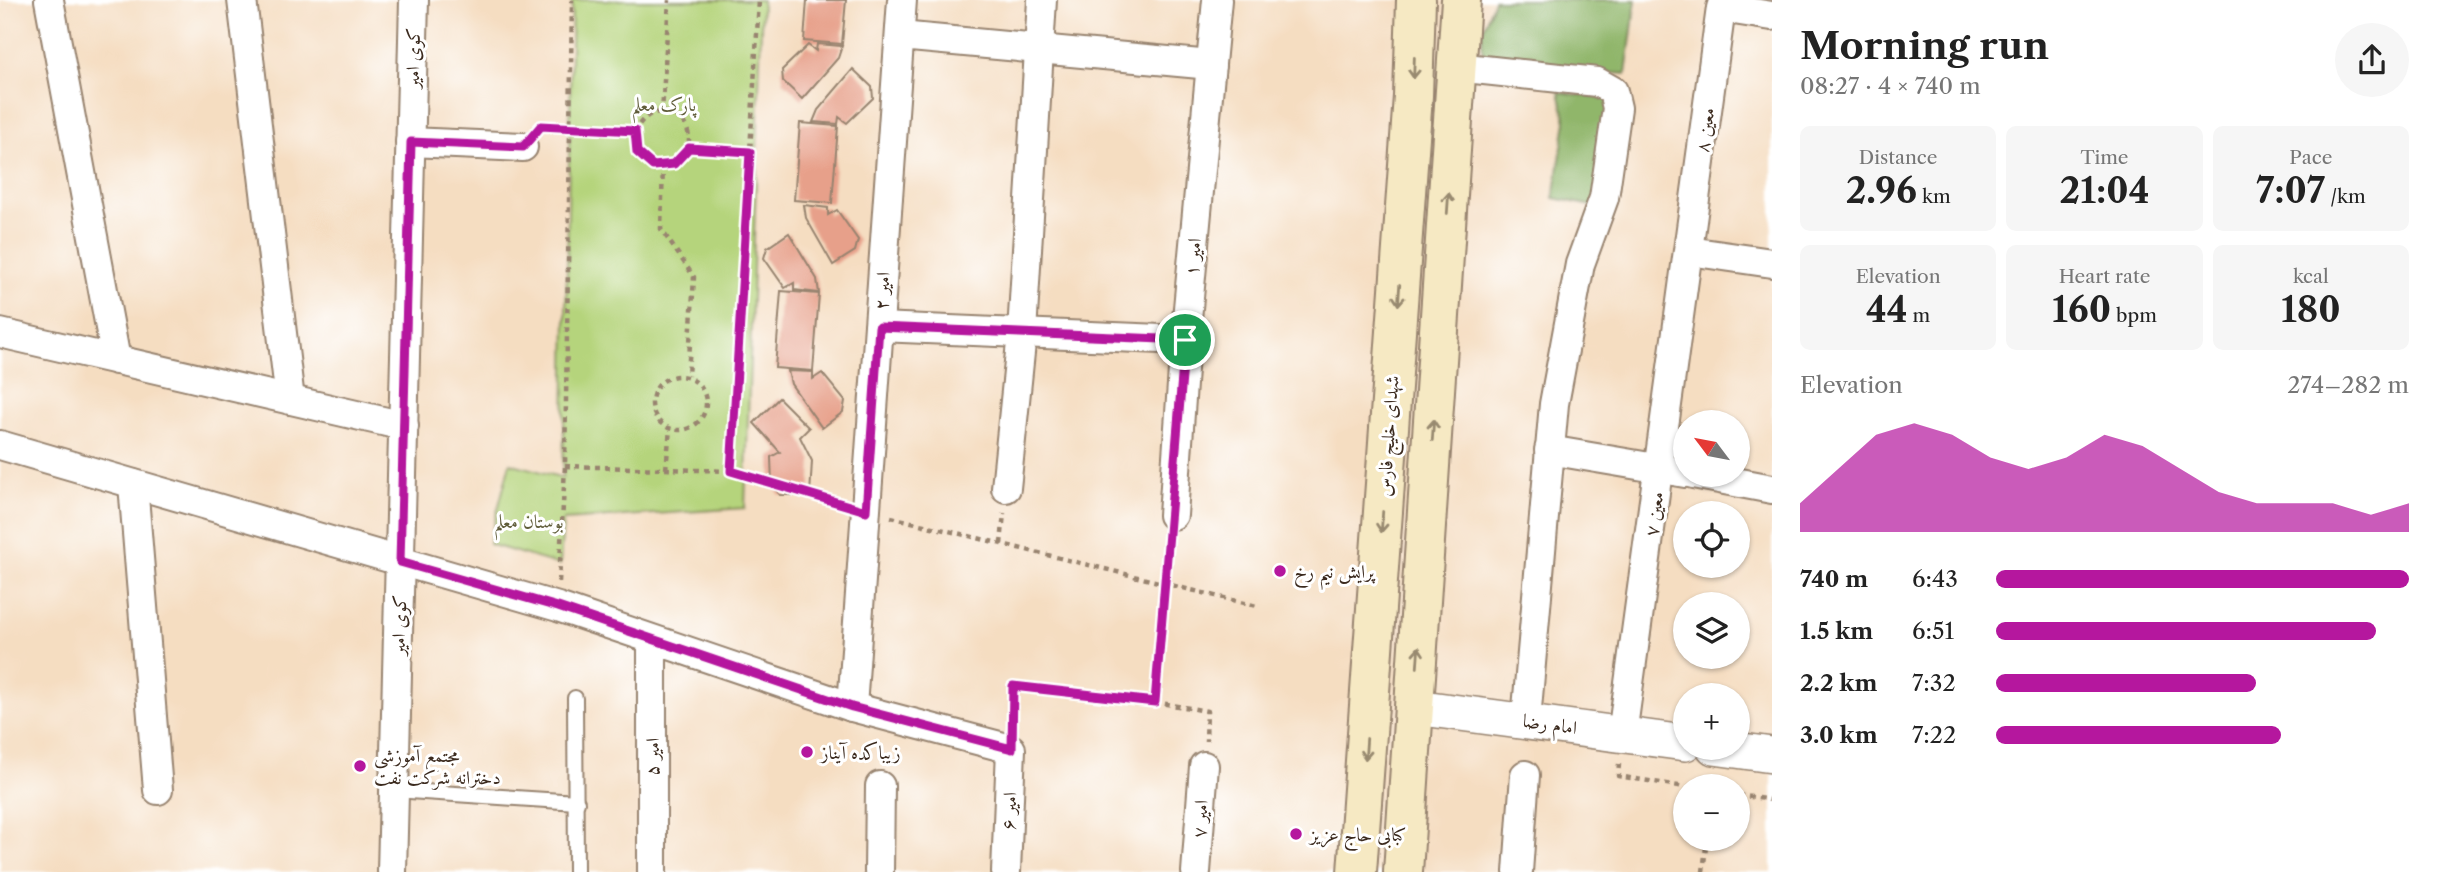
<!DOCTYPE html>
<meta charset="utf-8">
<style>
body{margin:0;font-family:"Libre Caslon Text",Amiri,serif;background:#f6f6f6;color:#222;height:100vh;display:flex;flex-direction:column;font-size:26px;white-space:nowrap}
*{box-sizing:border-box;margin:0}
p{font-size:23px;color:#767676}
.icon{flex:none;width:38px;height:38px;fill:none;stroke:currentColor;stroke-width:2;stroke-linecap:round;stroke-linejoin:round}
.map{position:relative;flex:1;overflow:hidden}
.details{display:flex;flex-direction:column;background:#fff;width:665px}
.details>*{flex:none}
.needle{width:46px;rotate:302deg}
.controls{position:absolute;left:1673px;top:410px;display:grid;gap:14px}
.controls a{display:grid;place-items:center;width:77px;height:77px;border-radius:50%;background:#fff;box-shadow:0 2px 5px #0004;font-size:35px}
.pin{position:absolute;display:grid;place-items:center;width:60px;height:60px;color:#fff;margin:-30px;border:4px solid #fff;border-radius:50%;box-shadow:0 2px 7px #0007}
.round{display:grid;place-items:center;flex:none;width:74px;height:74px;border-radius:37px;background:#f6f6f6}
.summary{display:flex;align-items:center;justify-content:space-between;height:119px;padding:0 28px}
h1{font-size:38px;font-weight:800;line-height:52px}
.figures{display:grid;grid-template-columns:repeat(3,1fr);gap:10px;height:119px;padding:7px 28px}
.figures div{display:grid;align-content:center;border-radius:10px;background:#f6f6f6;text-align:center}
.figures b{font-size:35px;font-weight:800}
.figures small{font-size:19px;font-weight:400}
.figures p{font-size:19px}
.chart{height:196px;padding:14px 28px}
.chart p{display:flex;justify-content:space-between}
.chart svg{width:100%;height:126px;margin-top:7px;fill:#b5179e;opacity:.7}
ul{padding:0 28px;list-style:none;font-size:23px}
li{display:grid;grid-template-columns:112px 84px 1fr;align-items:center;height:52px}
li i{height:18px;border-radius:9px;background:#b5179e}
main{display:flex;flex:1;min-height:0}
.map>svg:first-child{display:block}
.green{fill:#b5d47b;stroke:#787f4c;stroke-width:2}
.forest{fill:#90b66b;stroke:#667044;stroke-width:2}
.building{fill:#e7a08a}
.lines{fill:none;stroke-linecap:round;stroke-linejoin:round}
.service-casing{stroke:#988470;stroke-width:18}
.minor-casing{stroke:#988470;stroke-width:32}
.tertiary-casing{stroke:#988470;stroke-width:38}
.secondary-casing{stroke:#988470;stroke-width:42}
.path{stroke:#988470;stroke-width:4.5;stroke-dasharray:5 5;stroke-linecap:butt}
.service{stroke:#fff;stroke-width:14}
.minor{stroke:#fff;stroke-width:28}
.tertiary{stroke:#fff;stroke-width:35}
.secondary{stroke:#f6e9c3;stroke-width:38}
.oneway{stroke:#988a70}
.route-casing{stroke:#fff;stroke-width:14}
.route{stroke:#b5179e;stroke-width:9}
.poi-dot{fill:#b5179e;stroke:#fff;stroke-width:2.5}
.labels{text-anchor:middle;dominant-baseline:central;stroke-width:6;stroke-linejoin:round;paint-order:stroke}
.street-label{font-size:19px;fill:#3b2a1e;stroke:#fff}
.park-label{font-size:19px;fill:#605d3a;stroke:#fff}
.poi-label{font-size:19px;fill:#3b2a1e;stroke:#fff;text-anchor:start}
</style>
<main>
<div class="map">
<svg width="1772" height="872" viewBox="0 0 1772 872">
<rect width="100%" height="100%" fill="#fff"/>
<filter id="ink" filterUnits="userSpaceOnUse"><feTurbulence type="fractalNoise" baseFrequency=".0143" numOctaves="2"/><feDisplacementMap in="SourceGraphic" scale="14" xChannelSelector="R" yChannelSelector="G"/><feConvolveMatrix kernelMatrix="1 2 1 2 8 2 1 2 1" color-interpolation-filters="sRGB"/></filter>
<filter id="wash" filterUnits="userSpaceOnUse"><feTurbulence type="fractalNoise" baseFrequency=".00686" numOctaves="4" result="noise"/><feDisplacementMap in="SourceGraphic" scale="28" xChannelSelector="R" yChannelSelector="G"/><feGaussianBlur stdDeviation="1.57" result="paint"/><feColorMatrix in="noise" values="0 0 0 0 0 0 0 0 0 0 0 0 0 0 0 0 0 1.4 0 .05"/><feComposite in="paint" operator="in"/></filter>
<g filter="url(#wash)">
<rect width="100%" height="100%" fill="#f5ddc1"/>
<polygon class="green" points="572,0 762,0 745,508 563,520 560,565 489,544 510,463 563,478"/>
<g class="forest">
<polygon points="1494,0 1636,0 1626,74 1483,64 1482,32"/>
<polygon points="1559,92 1609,99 1597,207 1554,198 1566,121"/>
</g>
<g id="blocks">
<g class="building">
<polygon points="807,0 846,0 842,44 804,41"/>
<polygon points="817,44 842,46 838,58 802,99 783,81 782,70 808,45 816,51"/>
<polygon points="853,69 872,87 873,98 847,123 839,117 838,124 813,122 818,110"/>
<polygon points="800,123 838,126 832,203 794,200"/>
<polygon points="804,205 828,208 828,215 837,210 858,240 855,251 833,265 806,218"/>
<polygon points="789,233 817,279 819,293 794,290 794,283 785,288 764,258 767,248"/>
<polygon points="781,291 819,294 813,371 775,368"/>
<polygon points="788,371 813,372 813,379 822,373 845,401 843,412 822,428 791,384"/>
<polygon points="779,398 809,428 800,437 812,461 810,495 780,495 772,485 771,457 780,452 754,423"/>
</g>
</g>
</g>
<g filter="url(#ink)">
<use href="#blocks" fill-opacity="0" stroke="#988470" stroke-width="2"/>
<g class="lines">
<g class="service-casing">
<g id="service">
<polyline points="575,698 576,872"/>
<polyline points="394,790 577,802"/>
</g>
</g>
<g class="minor-casing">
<g id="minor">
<polyline points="49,0 116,360"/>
<polyline points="242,0 290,400"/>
<polyline points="900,36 1211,65"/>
<polyline points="1456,67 1597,82 1613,91 1617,108 1604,198 1580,264 1554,404 1526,720"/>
<polyline points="410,142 523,147"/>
<polyline points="1689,251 1772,263"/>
<polyline points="879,327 1185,340"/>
<polyline points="0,333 404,426"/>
<polyline points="0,445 558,607 852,707 1011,749 1006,872"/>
<polyline points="1549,450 1685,473"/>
<polyline points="1693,474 1772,489"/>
<polyline points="133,484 158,790"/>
<polyline points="1006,488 1022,333 1042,0"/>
<polyline points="1173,515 1185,340 1217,0"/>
<polyline points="852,707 902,0"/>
<polyline points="1622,735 1721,8 1772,16"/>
<polyline points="392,872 414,0"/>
<polyline points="652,872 652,641"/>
<polyline points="879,872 880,786"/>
<polyline points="1196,872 1204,766"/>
<polyline points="1518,872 1525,775"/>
</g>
</g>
<g class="tertiary-casing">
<g id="tertiary">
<polyline points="1415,707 1685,743"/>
<polyline points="1714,747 1772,755"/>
</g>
</g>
<g class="secondary-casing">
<g id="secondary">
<polyline points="1357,872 1413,96 1416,0"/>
<polyline points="1403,872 1461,0"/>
</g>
</g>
<g class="path">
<circle cx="662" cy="139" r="27"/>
<polyline points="662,113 669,0"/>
<polyline points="539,128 635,131"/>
<polyline points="689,148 750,152"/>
<polyline points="663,166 661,229 694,277 688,376"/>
<circle cx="679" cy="403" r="27"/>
<polyline points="565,466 731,471 759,0"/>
<polyline points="666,469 670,429"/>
<polyline points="731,471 842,504"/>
<polyline points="891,517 1257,606"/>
<polyline points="1001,544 1004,513"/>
<polyline points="559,582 565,466 572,0"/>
<polyline points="1155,702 1207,711 1206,741"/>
<polyline points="1012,724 1013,686 1155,702 1170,538"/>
<polyline points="1619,764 1618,776 1685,787"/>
<polyline points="1738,795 1772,800"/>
<polyline points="1703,872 1707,838"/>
</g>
<use href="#service" class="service"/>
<use href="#minor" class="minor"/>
<use href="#tertiary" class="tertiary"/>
<use href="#secondary" class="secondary"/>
</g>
<defs><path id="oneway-shaft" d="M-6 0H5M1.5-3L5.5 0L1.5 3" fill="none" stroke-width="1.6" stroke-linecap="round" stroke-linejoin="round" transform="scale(1.75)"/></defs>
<g class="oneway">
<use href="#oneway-shaft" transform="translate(1414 68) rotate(92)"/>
<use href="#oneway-shaft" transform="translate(1448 203) rotate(-86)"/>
<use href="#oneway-shaft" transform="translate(1399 295) rotate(94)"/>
<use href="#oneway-shaft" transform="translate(1433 430) rotate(-86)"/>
<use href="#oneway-shaft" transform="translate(1382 522) rotate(94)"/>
<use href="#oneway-shaft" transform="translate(1418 657) rotate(-86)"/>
<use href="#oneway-shaft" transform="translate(1366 749) rotate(94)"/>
</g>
</g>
<g class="lines" filter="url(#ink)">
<g class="route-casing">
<polygon id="route" points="541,126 635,131 637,152 653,166 674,164 689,148 750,152 731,471 866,511 879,327 1185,340 1155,702 1013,686 1012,749 852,707 558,607 400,562 411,142 523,147"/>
</g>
<use href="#route" class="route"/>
</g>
<g class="poi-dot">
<circle cx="1280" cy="571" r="7"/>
<circle cx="807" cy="752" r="7"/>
<circle cx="360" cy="766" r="7"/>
<circle cx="1296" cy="834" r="7"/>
</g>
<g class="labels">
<g class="street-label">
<text transform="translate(413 58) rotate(-89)">کوی امیر</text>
<text transform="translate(1705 130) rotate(-82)">معین ۸</text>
<text transform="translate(1193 257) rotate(-85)">امیر ۱</text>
<text transform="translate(882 291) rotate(-86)">امیر ۲</text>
<text transform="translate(1388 436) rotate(-86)">شهدای خلیج فارس</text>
<text transform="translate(1654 514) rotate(-82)">معین ۷</text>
<text transform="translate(399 625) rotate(-88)">کوی امیر</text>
<text transform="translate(1550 724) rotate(8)">امام رضا</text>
<text transform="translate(652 757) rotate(-90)">امیر ۵</text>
<text transform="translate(1009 811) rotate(-87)">امیر ۶</text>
<text transform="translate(1200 819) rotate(-86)">امیر ۷</text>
</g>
<g class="park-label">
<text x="664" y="104">پارک معلم</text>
<text x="529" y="521">بوستان معلم</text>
</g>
<g class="poi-label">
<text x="1294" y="571">پرایش نیم رخ</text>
<text x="821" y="752">زیباکده آیناز</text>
<text x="374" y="755">مجتمع آموزشی<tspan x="374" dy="22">دخترانه شرکت نفت</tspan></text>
<text x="1310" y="834">کبابی حاج عزیز</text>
</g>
</g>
</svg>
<div class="controls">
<a><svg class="needle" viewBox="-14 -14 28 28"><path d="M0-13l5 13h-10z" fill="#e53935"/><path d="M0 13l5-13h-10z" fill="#767676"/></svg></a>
<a><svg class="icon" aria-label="locate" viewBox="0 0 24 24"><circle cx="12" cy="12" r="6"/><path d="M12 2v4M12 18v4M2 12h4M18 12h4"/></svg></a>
<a><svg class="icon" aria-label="layers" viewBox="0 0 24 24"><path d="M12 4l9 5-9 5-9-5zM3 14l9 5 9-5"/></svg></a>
<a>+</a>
<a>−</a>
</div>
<div class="pin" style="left:1185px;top:340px;background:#1e9e55"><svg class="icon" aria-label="arrive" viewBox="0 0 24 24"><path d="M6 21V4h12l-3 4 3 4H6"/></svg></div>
</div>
<section class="details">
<div class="summary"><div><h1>Morning run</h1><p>08:27 · 4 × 740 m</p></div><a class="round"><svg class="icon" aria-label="share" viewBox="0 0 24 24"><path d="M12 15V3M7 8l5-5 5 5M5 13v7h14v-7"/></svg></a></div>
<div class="figures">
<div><p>Distance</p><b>2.96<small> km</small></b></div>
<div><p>Time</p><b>21:04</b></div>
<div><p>Pace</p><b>7:07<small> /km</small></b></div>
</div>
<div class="figures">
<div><p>Elevation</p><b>44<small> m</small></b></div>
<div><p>Heart rate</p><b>160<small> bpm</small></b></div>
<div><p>kcal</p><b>180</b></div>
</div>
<div class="chart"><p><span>Elevation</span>274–282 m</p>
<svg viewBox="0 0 160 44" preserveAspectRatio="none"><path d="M0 44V34L10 22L20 10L30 6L40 10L50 18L60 22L70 18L80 10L90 14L100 22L110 30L120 34L130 34L140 34L150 38L160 34V44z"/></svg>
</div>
<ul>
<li><b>740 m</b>6:43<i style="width:100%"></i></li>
<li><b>1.5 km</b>6:51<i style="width:92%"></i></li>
<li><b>2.2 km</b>7:32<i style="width:63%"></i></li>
<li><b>3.0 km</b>7:22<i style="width:69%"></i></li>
</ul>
</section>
</main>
